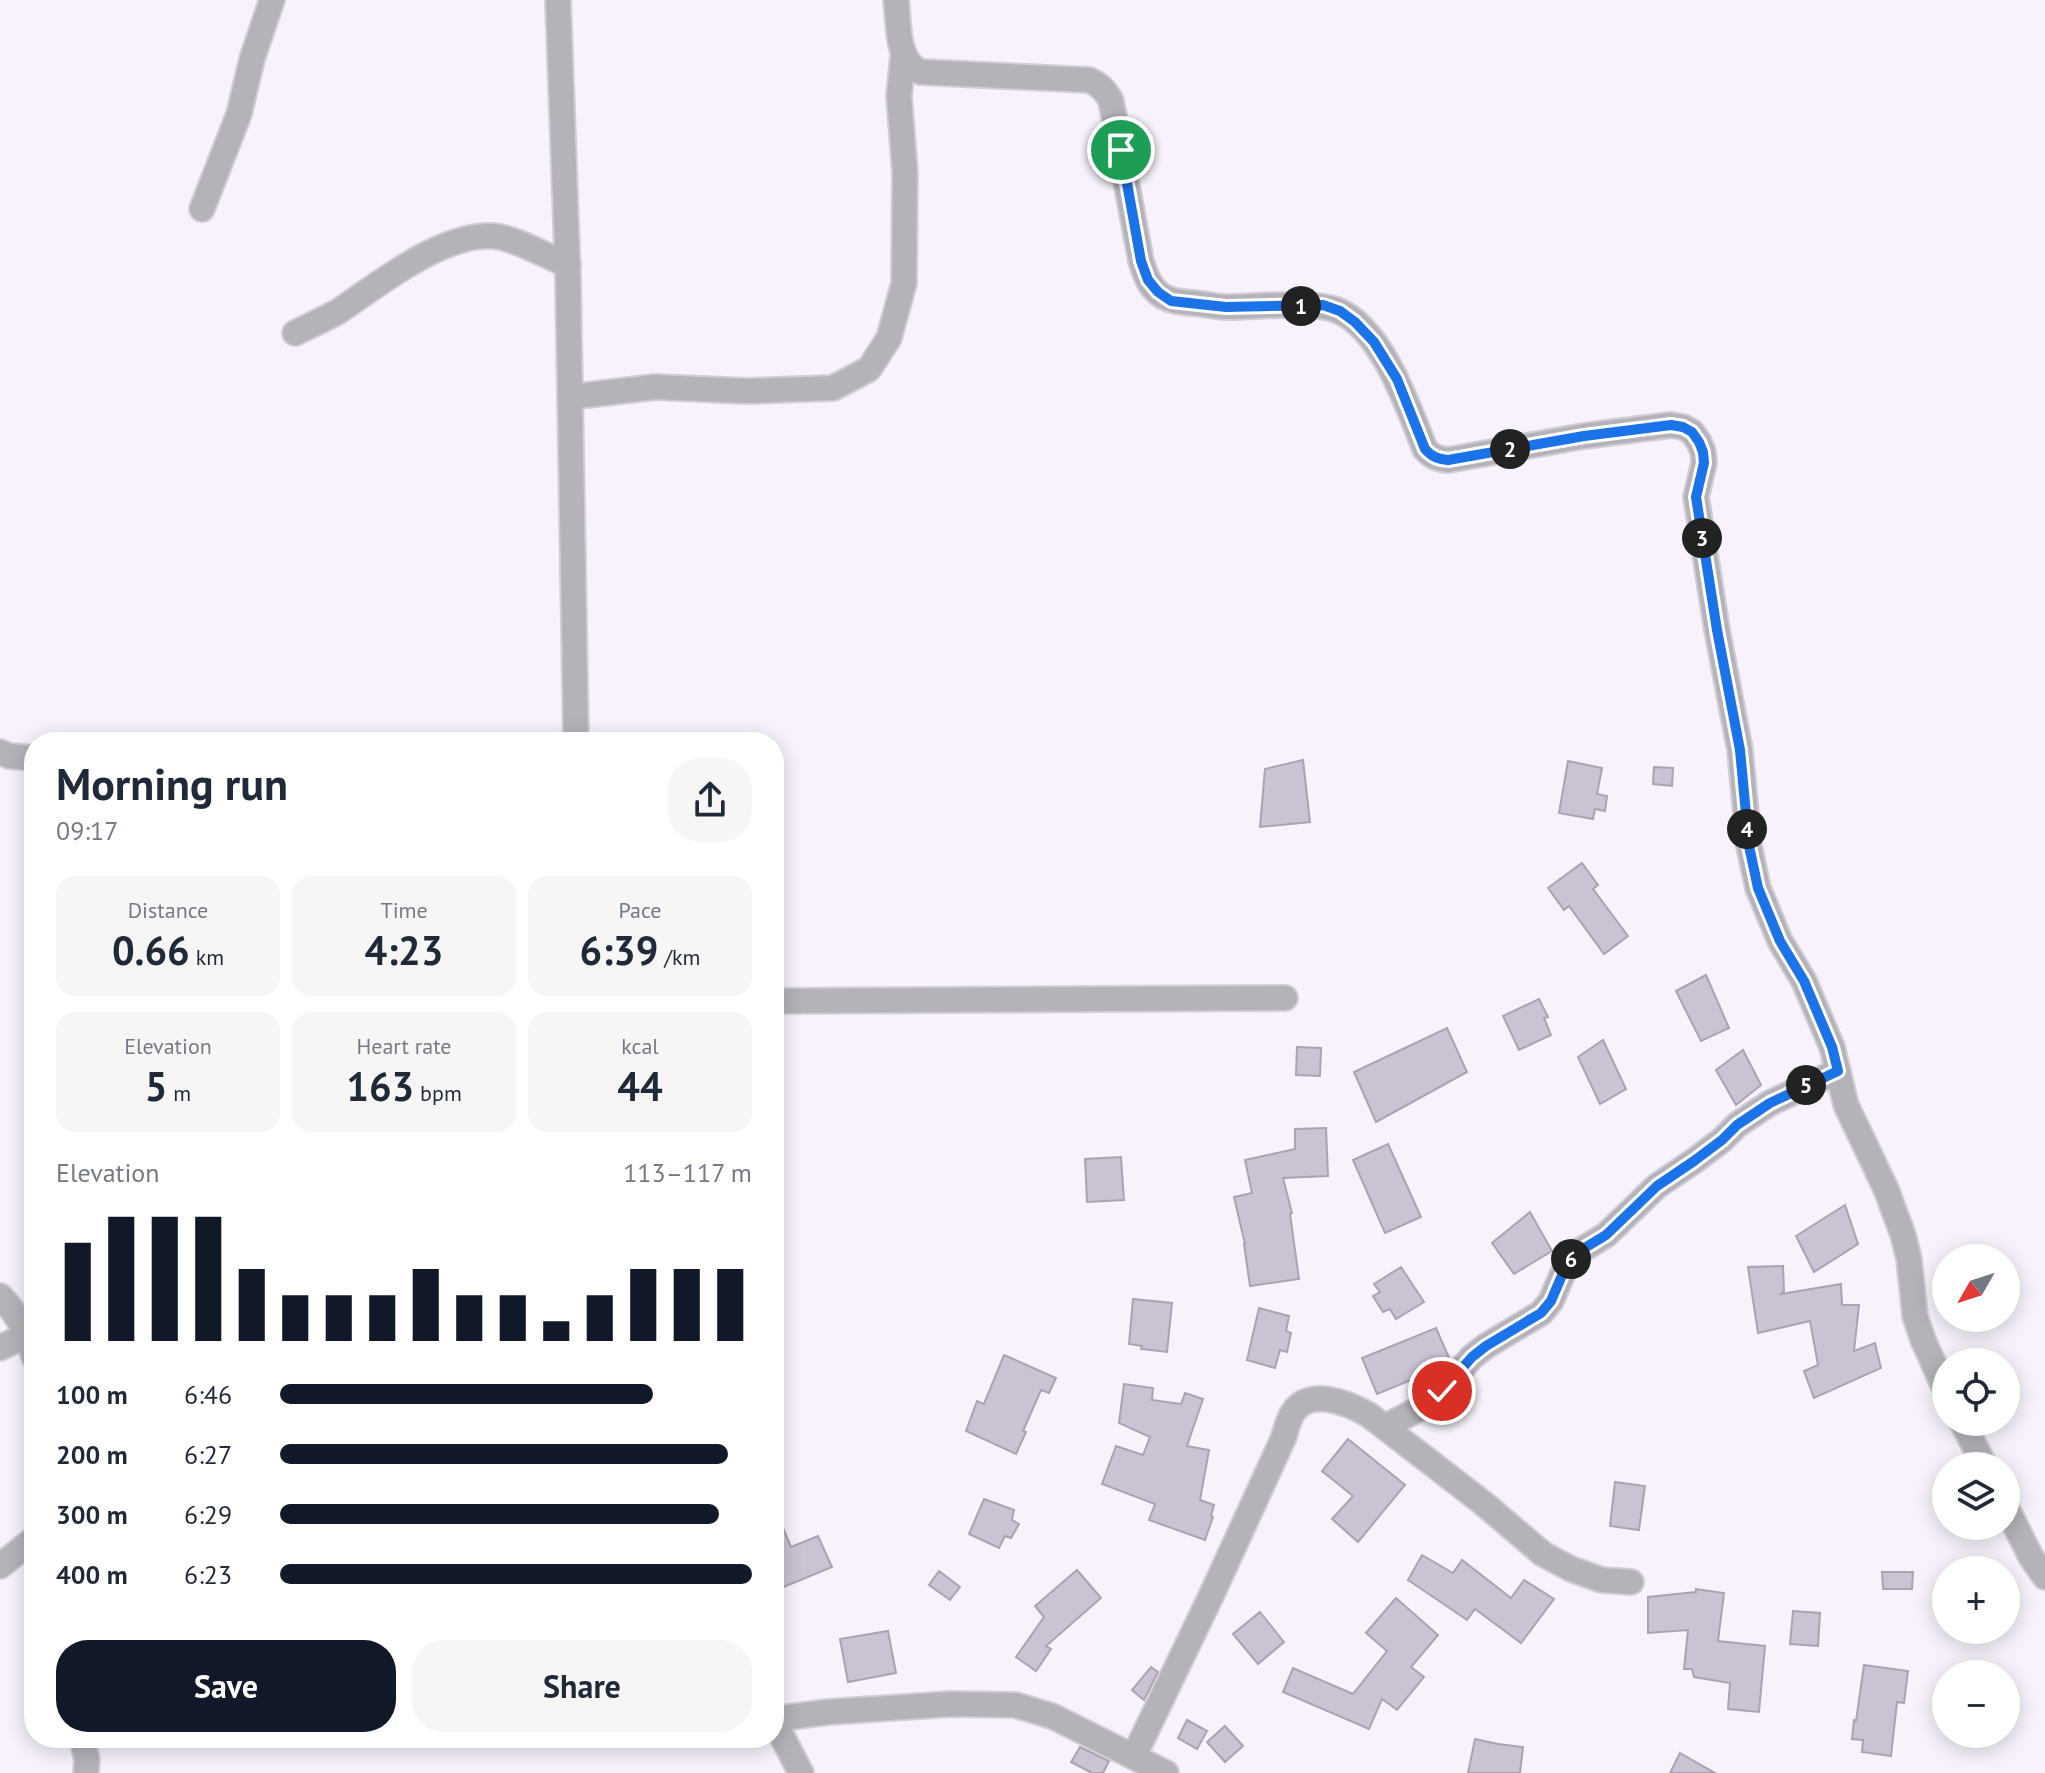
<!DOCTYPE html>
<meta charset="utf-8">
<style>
body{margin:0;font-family:"PT Sans",sans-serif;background:#f6f6f7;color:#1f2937;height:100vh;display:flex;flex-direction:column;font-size:30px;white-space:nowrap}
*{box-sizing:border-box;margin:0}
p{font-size:26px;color:#747a83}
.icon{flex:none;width:44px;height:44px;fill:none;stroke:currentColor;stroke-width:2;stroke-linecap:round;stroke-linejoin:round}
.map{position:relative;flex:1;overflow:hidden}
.panel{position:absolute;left:24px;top:732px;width:760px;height:1016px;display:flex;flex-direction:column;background:#fff;border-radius:32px;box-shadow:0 4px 20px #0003}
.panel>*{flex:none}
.needle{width:52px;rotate:231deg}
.fabs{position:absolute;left:1932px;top:1244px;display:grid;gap:16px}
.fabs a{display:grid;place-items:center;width:88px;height:88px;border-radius:50%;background:#fff;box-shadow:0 4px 20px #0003;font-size:40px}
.pin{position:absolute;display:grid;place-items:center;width:68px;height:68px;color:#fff;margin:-34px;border:4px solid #fff;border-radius:50%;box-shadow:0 2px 8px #0007}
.km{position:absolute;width:40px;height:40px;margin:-20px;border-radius:50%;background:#222;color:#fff;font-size:22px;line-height:40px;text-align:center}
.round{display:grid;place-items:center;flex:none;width:84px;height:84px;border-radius:32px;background:#f6f6f7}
.overview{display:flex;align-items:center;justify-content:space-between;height:136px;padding:0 32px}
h1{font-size:44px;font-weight:700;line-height:60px}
.stats{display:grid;grid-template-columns:repeat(3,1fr);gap:12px;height:136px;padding:8px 32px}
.stats div{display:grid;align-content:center;border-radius:20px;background:#f6f6f7;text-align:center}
.stats b{font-size:40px;font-weight:700}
.stats small{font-size:22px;font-weight:400}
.stats p{font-size:22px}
.chart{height:224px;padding:16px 32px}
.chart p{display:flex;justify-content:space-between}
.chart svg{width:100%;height:144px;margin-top:8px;stroke:#111827;stroke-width:6}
.primary-button{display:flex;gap:16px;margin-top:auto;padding:16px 32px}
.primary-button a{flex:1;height:92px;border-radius:32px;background:#111827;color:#fff;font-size:32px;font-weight:700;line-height:92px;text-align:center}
.primary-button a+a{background:#f6f6f7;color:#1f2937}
ul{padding:0 32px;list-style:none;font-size:26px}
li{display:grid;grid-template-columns:128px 96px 1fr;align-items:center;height:60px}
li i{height:20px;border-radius:10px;background:#111827}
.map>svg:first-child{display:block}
.building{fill:#cbc2d4;stroke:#aba2b3;stroke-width:2}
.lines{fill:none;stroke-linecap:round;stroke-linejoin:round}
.minor-casing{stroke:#d2cdd7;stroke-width:28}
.minor{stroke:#b6b2ba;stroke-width:24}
.route-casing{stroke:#fff;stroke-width:16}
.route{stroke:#1a73e8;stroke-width:10}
</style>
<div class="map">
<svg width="2045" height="1773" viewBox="0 0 2045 1773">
<rect width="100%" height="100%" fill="#f7f2fc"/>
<g class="building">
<polygon points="1303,760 1310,822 1260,827 1265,769"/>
<polygon points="1568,761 1602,768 1597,794 1607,796 1605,811 1595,809 1593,819 1559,813"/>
<polygon points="1654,767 1673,768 1672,786 1653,784"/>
<polygon points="1582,863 1598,885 1593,889 1628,936 1604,954 1569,906 1564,910 1548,888"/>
<polygon points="1706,975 1729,1028 1701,1041 1676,991"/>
<polygon points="1539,999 1548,1017 1544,1018 1551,1035 1519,1050 1503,1016"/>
<polygon points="1447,1028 1467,1072 1376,1122 1354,1072"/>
<polygon points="1603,1040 1626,1089 1600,1104 1578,1057"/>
<polygon points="1297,1047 1321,1048 1320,1076 1296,1075"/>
<polygon points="1743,1050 1761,1085 1736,1105 1716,1070"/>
<polygon points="1326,1128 1328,1176 1283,1178 1292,1213 1290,1214 1299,1279 1250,1286 1244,1244 1245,1244 1234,1197 1252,1193 1245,1160 1295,1149 1295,1129"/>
<polygon points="1388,1144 1421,1217 1385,1233 1353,1160"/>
<polygon points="1121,1157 1124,1200 1087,1202 1085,1159"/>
<polygon points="1845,1205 1858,1244 1814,1272 1796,1236"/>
<polygon points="1530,1212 1552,1251 1514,1274 1492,1243"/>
<polygon points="1783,1266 1784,1291 1781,1294 1841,1284 1842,1305 1859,1305 1854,1351 1875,1343 1881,1368 1814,1398 1804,1371 1818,1365 1810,1321 1758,1333 1748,1267"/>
<polygon points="1401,1267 1424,1302 1396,1319 1390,1309 1383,1312 1373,1296 1380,1292 1374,1284"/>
<polygon points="1133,1299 1172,1303 1167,1352 1141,1349 1142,1346 1129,1344"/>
<polygon points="1259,1308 1289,1316 1286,1331 1291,1333 1287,1352 1280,1350 1275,1368 1247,1360"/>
<polygon points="1436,1328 1450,1360 1443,1367 1377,1394 1362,1358"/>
<polygon points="1004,1355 1056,1378 1049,1393 1041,1390 1023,1431 1026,1432 1016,1454 966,1431 977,1401 984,1404"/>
<polygon points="1124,1384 1153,1388 1152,1400 1181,1404 1185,1393 1203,1399 1187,1446 1209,1450 1200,1500 1214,1505 1211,1516 1213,1517 1205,1540 1149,1520 1155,1504 1102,1484 1116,1446 1143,1455 1150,1437 1119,1423"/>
<polygon points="1348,1439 1405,1485 1358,1542 1332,1519 1353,1496 1322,1471"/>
<polygon points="1615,1482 1645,1486 1639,1530 1610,1526"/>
<polygon points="984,1499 1014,1510 1012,1520 1019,1524 1011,1538 1005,1536 999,1548 969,1534"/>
<polygon points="774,1506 791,1547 818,1536 832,1567 774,1591"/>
<polygon points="1422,1555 1453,1573 1462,1560 1511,1598 1524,1580 1554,1599 1521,1643 1475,1609 1467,1620 1408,1580"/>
<polygon points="1077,1570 1101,1598 1046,1646 1051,1649 1036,1671 1016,1657 1044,1617 1035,1606"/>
<polygon points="939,1571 960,1587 950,1600 929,1585"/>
<polygon points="1882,1572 1913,1572 1912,1589 1883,1589"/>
<polygon points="1696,1589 1724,1593 1718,1641 1765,1646 1759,1712 1728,1709 1730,1683 1694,1677 1692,1669 1684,1669 1688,1630 1648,1633 1648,1597 1696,1592"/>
<polygon points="1396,1598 1438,1635 1411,1667 1424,1677 1397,1710 1382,1699 1369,1729 1283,1692 1293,1668 1353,1694 1387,1651 1366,1633"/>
<polygon points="1793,1611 1820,1613 1818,1646 1790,1644"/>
<polygon points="1260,1612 1284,1642 1258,1664 1233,1634"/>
<polygon points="888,1631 896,1673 848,1682 840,1639"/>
<polygon points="1864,1665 1908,1671 1904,1703 1897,1702 1891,1756 1862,1752 1863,1740 1852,1739 1854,1720 1856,1721"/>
<polygon points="1151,1667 1158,1672 1144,1700 1132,1690"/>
<polygon points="1187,1720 1207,1731 1197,1749 1178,1738"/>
<polygon points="1225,1726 1243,1746 1225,1762 1207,1742"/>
<polygon points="1475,1739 1498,1744 1523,1747 1520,1773 1468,1773"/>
<polygon points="1080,1747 1109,1761 1103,1773 1092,1773 1071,1762"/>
<polygon points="1680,1753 1715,1773 1670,1773"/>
</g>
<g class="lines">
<g class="minor-casing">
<g id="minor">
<polyline points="558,0 568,279 576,742"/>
<path d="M 896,0 C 899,24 896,62 921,72 L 1089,80 C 1100,85 1105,90 1111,101 L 1141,261 C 1145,273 1148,284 1158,293 C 1168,301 1180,302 1193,303 C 1205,304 1217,307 1229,307 C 1257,307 1316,300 1339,311 C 1383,331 1408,407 1425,449 C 1432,457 1438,459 1448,460 L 1584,436 L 1671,425 L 1683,427 L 1692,432 L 1699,442 L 1703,452 L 1704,463 L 1696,497 L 1717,630 L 1740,750 L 1749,846 L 1758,888 L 1780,941 L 1804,981 L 1832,1047 L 1846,1105 L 1886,1189 L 1903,1235 L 1909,1259 L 1915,1316 L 1923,1340 L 1946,1391"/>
<polyline points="202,209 239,114 252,59 272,0"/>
<path d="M 295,333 C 309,326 325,319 339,311 C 379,284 442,233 493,236 C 513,237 548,257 568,265"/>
<polyline points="570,397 655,387 747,391 833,388 869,369 889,338 904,283 905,173 899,96 903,56"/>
<polyline points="0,752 9,756 34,758"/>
<polyline points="774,1001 1285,998"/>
<path d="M 0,1296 C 18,1315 27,1331 34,1357"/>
<polyline points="0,1348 28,1334 34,1333"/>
<polyline points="1962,1422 1985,1466"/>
<polyline points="1385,1427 1426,1405 1442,1391 1472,1357 1486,1346 1541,1313 1551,1301 1566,1266 1573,1255 1606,1235 1657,1186 1694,1161 1722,1140 1737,1125 1770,1103 1838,1071"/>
<polyline points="2006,1507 2031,1557 2045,1577"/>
<polyline points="0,1566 34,1539"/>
<polyline points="774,1719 828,1712 951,1704 1015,1705 1052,1716 1166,1773"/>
<polyline points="774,1721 801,1773"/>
<polyline points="82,1738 87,1760 86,1773"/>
<path d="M 1134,1756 L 1212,1594 L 1283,1439 C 1286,1431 1288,1421 1292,1414 C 1308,1386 1348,1403 1369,1415 L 1483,1503 L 1543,1554 L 1571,1569 L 1602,1580 L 1631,1582"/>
</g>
</g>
<use href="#minor" class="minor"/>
</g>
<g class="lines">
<g class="route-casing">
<path id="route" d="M 1121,150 L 1141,261 L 1148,280 L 1158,292 L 1171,301 L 1226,307 L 1323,305 L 1340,311 L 1355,322 L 1374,342 L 1397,379 L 1425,449 C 1432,457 1438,459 1448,460 L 1584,436 L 1671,425 L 1683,427 L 1692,432 L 1699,442 L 1703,452 L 1704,463 L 1696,497 L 1717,630 L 1740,750 L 1749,846 L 1758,888 L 1780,941 L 1804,981 L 1832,1047 L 1838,1071 L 1770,1103 L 1737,1125 L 1722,1140 L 1694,1161 L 1657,1186 L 1606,1235 L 1573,1255 L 1566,1266 L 1551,1301 L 1541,1313 L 1486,1346 L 1472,1357 L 1442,1391"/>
</g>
<use href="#route" class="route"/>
</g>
</svg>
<div class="fabs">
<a><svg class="needle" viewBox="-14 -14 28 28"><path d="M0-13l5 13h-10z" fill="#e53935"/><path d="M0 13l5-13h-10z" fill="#747a83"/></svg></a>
<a><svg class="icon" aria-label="locate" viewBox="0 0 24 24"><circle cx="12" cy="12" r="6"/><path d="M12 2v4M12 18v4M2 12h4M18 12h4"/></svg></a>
<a><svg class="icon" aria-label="layers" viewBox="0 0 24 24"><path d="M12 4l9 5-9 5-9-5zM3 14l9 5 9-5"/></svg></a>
<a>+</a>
<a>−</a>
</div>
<div class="pin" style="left:1121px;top:150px;background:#1e9e55"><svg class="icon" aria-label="arrive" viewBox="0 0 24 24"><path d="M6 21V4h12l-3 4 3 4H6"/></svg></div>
<div class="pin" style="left:1442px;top:1391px;background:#d93025"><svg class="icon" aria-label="check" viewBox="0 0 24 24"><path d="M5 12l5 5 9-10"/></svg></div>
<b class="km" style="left:1301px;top:306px">1</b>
<b class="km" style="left:1510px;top:449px">2</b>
<b class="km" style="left:1702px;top:538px">3</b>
<b class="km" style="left:1747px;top:829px">4</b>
<b class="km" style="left:1806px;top:1085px">5</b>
<b class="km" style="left:1571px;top:1259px">6</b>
<section class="panel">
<div class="overview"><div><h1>Morning run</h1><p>09:17</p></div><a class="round"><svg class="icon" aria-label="share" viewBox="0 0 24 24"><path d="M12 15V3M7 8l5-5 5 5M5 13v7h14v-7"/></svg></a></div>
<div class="stats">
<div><p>Distance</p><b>0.66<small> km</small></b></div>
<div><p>Time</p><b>4:23</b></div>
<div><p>Pace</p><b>6:39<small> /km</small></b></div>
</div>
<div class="stats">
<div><p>Elevation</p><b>5<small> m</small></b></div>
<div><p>Heart rate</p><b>163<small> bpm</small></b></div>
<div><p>kcal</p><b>44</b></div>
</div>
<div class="chart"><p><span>Elevation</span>113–117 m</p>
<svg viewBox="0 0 160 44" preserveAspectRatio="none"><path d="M5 44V14M15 44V6M25 44V6M35 44V6M45 44V22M55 44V30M65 44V30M75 44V30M85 44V22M95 44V30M105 44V30M115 44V38M125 44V30M135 44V22M145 44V22M155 44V22"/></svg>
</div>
<ul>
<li><b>100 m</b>6:46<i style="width:79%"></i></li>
<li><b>200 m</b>6:27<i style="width:95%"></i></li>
<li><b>300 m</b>6:29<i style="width:93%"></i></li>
<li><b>400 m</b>6:23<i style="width:100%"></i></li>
</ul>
<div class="primary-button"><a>Save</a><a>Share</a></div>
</section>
</div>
